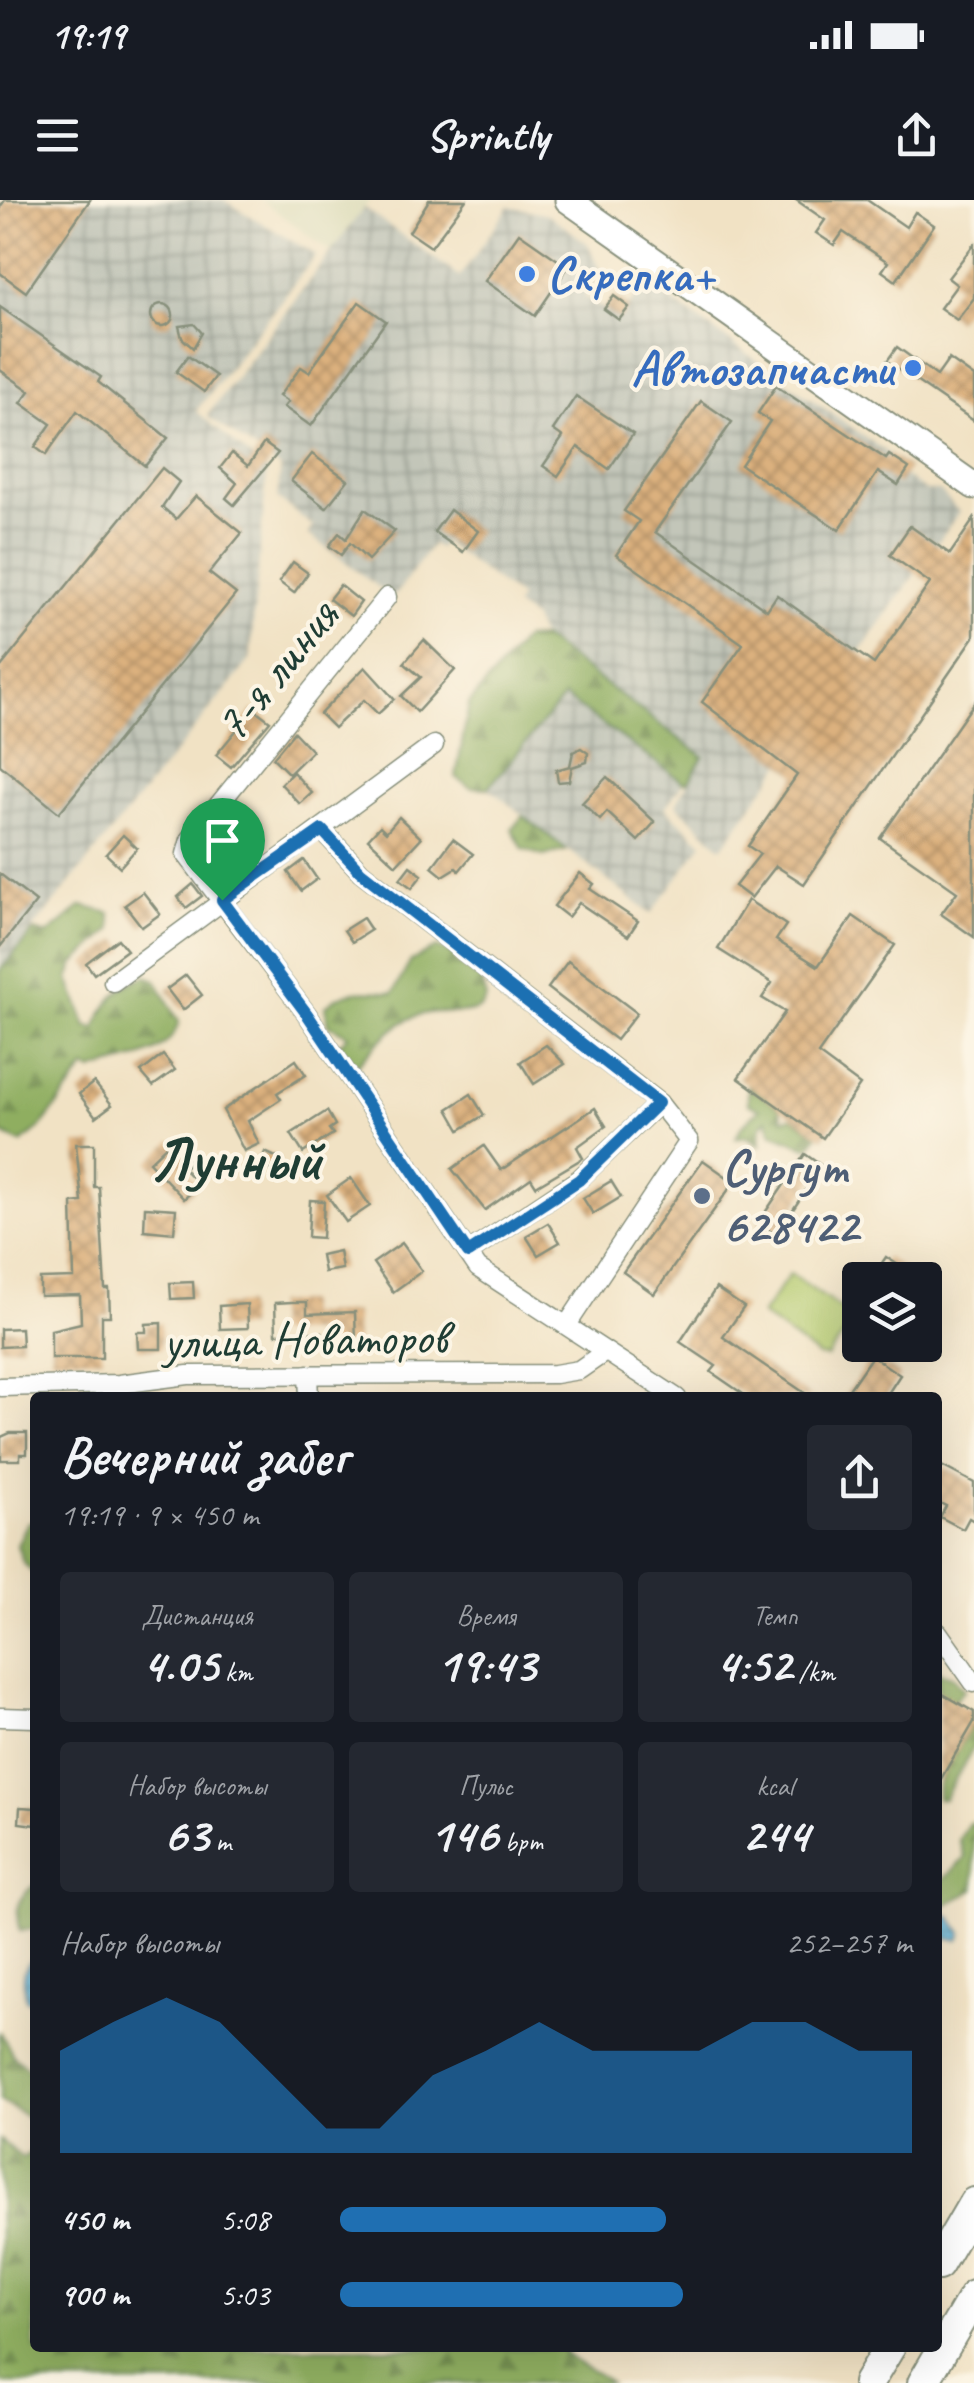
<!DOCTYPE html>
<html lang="ru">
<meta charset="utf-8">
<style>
body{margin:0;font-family:Caveat,sans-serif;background:#242831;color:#f1f3f6;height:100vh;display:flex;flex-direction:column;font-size:38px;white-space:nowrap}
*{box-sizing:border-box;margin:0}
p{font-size:32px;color:#9ea1a6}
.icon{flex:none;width:55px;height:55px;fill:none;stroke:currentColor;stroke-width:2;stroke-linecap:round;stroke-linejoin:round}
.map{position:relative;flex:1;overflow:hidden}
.side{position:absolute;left:30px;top:1192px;width:912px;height:960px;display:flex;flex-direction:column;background:#171b24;border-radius:10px;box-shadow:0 10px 40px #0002}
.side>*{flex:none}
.buttons{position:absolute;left:842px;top:1062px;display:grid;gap:20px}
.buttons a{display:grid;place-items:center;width:100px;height:100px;border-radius:10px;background:#171b24;box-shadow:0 10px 40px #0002;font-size:50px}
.pin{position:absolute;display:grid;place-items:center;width:85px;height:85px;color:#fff;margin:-102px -42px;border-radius:50% 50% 50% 0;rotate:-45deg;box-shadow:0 0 10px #0007}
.pin .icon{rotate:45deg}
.round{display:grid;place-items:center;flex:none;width:105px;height:105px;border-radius:10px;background:#242831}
.overview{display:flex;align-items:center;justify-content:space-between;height:170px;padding:0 30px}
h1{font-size:55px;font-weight:700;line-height:75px}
.metrics{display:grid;grid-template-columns:repeat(3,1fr);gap:15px;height:170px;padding:10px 30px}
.metrics div{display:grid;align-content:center;border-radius:10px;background:#242831;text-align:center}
.metrics b{font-size:50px;font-weight:700}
.metrics small{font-size:28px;font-weight:400}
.metrics p{font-size:28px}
.chart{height:280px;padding:20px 30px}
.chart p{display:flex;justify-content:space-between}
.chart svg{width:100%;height:180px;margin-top:10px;fill:#1f6fb2;opacity:.7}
ul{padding:0 30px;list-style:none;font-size:32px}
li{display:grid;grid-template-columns:160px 120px 1fr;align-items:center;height:75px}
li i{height:25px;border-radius:12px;background:#1f6fb2}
.status{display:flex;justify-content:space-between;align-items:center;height:70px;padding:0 50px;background:#171b24;direction:ltr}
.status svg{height:28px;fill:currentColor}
header{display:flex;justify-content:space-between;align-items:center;height:130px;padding:0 30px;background:#171b24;font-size:45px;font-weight:700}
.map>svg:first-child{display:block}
.built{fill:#deddbb}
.industrial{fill:url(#industrial-grid)}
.green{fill:#b4ca6e;stroke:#6a8451;stroke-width:2.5}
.forest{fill:url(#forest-firs);stroke:#57764a;stroke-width:2.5}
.water{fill:url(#water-rules);stroke:#3d7786;stroke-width:2.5}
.building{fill:url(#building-cross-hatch)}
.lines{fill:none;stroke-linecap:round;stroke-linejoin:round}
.street-casing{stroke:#88907c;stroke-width:21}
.secondary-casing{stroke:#88907c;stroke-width:29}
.primary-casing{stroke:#88907c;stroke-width:34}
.street{stroke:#fff;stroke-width:18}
.secondary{stroke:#fff;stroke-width:25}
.primary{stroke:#fff;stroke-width:30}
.route-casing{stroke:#fff;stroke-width:20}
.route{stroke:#1f6fb2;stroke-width:12}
.shop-dot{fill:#3f7fe0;stroke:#fcf5e5;stroke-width:4}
.service-dot{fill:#5c6f8a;stroke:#fcf5e5;stroke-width:4}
.labels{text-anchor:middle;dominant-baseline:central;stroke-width:8;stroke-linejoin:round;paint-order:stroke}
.shop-label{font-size:50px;font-weight:bold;fill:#366cbe;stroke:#fcf5e5;text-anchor:start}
.street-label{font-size:50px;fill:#1f3d34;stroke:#fcf5e5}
.service-label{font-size:50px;font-weight:bold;fill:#4e5e75;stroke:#fcf5e5;text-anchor:start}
.district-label{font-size:60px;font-weight:bold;fill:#1f3d34;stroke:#fcf5e5}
</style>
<div class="status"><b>19:19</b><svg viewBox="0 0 49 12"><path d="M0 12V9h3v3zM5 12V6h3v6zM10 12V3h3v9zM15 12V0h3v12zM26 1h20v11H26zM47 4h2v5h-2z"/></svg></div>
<header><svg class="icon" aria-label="menu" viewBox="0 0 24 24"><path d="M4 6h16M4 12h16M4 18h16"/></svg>Sprintly<svg class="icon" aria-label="share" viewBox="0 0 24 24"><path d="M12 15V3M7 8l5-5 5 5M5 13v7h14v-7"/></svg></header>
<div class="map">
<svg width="974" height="2183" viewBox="0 0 974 2183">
<defs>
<pattern id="industrial-grid" width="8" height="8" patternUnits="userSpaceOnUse" patternTransform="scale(2.5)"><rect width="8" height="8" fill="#c3c6b9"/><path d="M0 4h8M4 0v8" fill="none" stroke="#9ea297"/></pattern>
<pattern id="forest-firs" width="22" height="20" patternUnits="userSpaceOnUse" patternTransform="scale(2.5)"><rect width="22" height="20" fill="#8fae61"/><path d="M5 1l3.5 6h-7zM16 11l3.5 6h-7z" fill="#748f51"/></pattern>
<pattern id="water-rules" width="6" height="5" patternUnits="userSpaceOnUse" patternTransform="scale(2.5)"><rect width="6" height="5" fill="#5bb1d8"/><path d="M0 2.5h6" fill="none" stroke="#4b91b0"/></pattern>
<pattern id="building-cross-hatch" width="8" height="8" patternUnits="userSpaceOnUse" patternTransform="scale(2.5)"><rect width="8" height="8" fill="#dcb17e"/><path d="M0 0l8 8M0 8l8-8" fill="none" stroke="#b29168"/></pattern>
</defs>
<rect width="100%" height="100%" fill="#fcf5e5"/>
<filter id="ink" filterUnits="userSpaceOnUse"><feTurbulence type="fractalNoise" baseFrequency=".01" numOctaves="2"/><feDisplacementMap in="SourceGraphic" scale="20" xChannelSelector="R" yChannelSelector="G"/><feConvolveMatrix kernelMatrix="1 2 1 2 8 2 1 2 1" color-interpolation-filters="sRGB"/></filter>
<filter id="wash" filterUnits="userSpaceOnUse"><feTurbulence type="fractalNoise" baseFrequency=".0048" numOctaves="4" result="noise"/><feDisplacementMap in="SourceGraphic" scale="40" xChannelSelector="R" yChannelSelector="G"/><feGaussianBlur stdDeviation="2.25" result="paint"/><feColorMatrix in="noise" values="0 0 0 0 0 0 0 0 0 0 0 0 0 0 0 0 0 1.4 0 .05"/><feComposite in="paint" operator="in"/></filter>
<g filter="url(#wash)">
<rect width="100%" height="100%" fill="#f1e2c4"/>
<polygon class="built" points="261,0 370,0 331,52"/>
<g class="industrial">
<polygon points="0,0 223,0 316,55 196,211 267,271 250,460 0,770"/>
<polygon points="509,6 548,14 588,44 601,73 584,96 604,109 614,96 629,107 645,82 909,268 904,276 926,291 940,291 959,312 722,648 676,604 702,556 542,438 532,418 515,406 520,398 443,342 439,348 432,344 395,396 381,389 308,334 313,326 277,298 281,268 207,216 364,8 460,77"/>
<polygon points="564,497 684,582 665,608 703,643 651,714 488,588"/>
</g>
<polygon class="green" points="790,1074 856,1119 827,1157 818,1156 761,1115"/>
<g class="forest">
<polygon points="542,438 703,556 689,581 684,582 564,497 488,588 470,587 456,577 469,504 524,439"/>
<polygon points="523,616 567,650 543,656 523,649 512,629"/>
<path d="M 82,706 L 110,713 L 112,729 L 75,763 L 69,779 L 87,827 L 96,828 C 106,801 120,786 146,776 L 156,780 L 179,822 C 168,859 124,859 92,871 L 85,868 L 41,927 L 21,943 L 0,933 L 0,770 L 34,731 L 47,735 Z"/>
<path d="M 436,748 L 454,754 L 456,763 L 482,779 L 486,799 L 481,808 C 454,818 450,809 428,813 C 397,817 373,848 354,869 L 338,846 L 348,835 L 329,825 L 325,807 C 343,788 368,790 393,793 L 411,761 Z"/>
<polygon points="748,886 780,908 783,919 793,917 818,935 809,948 772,933 767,919 761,926 760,945 746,936 736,938 741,927 760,909 748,903"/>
<polygon points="28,1322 35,1322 35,1375 23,1362 17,1345"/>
<polygon points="938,1472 952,1476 964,1490 954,1501 938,1491"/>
<polygon points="974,1522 974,1546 944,1599 938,1599 938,1584"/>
<polygon points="969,1623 974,1623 974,1690 943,1706 938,1700 938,1685 965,1658 959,1640"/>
<path d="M 35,1685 L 35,1728 L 20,1731 C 14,1711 17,1696 35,1685 Z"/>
<polygon points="0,1831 13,1855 35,1876 35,1921 0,1901"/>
<path d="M 0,1940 L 22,1958 L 35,1950 L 35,2148 L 568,2148 L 563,2152 C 579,2168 597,2169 609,2183 L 0,2183 Z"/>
</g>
<g class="water">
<polygon points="938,1709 952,1718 962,1733 959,1740 945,1737 938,1740"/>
<path d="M 35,1756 L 35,1805 L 26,1799 C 23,1783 21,1767 35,1756 Z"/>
</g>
<g id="blocks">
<g class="building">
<polygon points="5,0 90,0 26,92 0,73 0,7"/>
<polygon points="429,0 466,0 431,47 409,32"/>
<polygon points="796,0 867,0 906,27 915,12 934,25 896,81 882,71 888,62 843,32 834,45 816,33 825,20"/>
<polygon points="519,33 568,67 535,116 485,81"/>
<polygon points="974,44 974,98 957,120 940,108 957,85 948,78"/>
<polygon points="614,96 629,107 619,120 604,109"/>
<polygon points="359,102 386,121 311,226 284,207 288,202 279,196 301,167 309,172"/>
<circle cx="162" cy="115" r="11"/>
<polygon points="0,107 101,177 98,182 168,238 145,266 77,211 46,255 35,247 51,224 21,203 30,191 0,170"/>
<polygon points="194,124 202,133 193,148 182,138 179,126"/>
<polygon points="897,147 937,176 949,159 974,177 974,221 887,161"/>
<polygon points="188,156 216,176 204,192 176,172"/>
<polygon points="776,186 886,259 889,255 909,268 898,285 878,272 839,330 741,265 770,221 758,213"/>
<polygon points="576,196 633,234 609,269 578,247 558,276 543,266 563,237 553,230"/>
<polygon points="701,201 732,222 655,332 767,410 777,395 874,464 930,383 890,355 910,326 950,354 974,319 974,437 804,684 776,666 751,698 735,686 760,654 748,646 797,575 702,502 743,444 616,355 639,321 624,311"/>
<polygon points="264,243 278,253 234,305 226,298 237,283 220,268 232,253 248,266"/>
<polygon points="312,254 348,280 326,308 291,281"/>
<polygon points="162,268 179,282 162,307 176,319 196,296 242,333 209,373 236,394 59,613 0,565 0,468"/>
<polygon points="365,309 395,331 368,360 350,343 341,355 329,346 339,333 346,339"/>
<polygon points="450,310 478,331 463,352 434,332"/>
<polygon points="293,362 308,373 294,393 279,382"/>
<polygon points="340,385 361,402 351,416 329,399"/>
<polygon points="424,440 455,470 417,512 401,496 421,477 404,463"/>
<polygon points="365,467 394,499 378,514 364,500 334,528 320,514"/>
<polygon points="974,503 974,737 941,714 957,692 880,638"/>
<polygon points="254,509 270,521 231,567 216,555"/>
<polygon points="294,532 312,551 289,574 273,558"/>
<polygon points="581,548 588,553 587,562 572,567 569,581 558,582 556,570 570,566 573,552"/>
<polygon points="293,572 312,593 300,604 281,584"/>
<polygon points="607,577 655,622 638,641 607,612 600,620 582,603"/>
<polygon points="399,617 421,638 396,665 368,639 380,626 386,632"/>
<polygon points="237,622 253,644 234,659 217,637"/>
<polygon points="123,635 137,648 120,667 106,654"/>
<polygon points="453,639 473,654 459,671 456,668 443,676 432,667"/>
<polygon points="304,660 317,679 301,691 288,672"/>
<polygon points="410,666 422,675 412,688 400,679"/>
<polygon points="580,673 594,684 590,689 638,721 628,736 579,703 568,717 554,706"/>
<polygon points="0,674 36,702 0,747"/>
<polygon points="193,684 202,696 186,708 178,697"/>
<polygon points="143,692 160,714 142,727 125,705"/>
<polygon points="748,700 786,725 776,740 818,766 853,716 895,745 818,854 860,885 823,938 738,878 785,812 762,798 772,783 718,749"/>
<polygon points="363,718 371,730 352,742 344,730"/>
<polygon points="118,739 127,750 94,774 86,763"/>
<polygon points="568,761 637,813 616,840 548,788"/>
<polygon points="186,775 202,795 183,810 167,789"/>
<polygon points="546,845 565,864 534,884 520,862"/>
<polygon points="163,855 175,870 153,886 141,872"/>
<polygon points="296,860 306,875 277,893 281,899 248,921 259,944 244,951 223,910"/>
<polygon points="94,882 112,905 96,917 79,894"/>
<polygon points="471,894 484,915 460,930 448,909"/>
<polygon points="595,908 606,926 577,947 583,958 536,986 531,978 485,1010 452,969 484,946 501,970"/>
<polygon points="327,911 335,925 329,929 333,934 303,953 291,934"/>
<polygon points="172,940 191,961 183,968 199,985 184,999 149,962"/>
<polygon points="76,944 94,944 94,987 99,987 105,1089 109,1089 110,1116 102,1116 102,1158 51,1158 51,1130 81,1123 80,1095 40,1096 40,1079 74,1078 72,1003 82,1002"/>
<polygon points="265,952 280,959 275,972 259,965"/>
<polygon points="805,954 822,966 776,1035 758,1023"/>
<polygon points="703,960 734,982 654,1094 623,1072"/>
<polygon points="351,978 370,1006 346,1022 327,995"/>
<polygon points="611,981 621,997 593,1014 583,998"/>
<polygon points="310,1000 324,1001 322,1038 308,1037"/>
<polygon points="145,1007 176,1009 174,1033 144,1030"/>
<polygon points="548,1023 560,1042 538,1055 526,1036"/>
<polygon points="402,1043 422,1071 393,1092 373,1063"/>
<polygon points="339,1051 342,1069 324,1072 321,1055"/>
<polygon points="886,1057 906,1070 899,1080 884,1080 875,1073"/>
<polygon points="193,1082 194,1098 171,1099 170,1083"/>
<polygon points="716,1088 744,1107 723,1137 812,1198 749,1198 711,1172 716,1166 680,1142"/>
<polygon points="292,1102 307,1102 307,1114 355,1112 356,1143 323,1145 322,1132 276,1134 275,1103"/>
<polygon points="247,1104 248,1128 220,1129 219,1106"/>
<polygon points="161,1123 161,1149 138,1149 137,1132 146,1132 146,1124"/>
<polygon points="21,1128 22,1146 0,1147 0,1129"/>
<polygon points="872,1156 900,1175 885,1198 843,1198"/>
<polygon points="10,1233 27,1233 27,1254 20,1254 20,1260 1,1260 1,1237"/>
<polygon points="938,1264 974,1283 974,1321 969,1318 963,1329 940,1317 946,1306 938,1302"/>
<polygon points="938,1491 974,1512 974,1522 938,1584"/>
<polygon points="20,1607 35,1608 35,1625 19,1623"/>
</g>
</g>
</g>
<g filter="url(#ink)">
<use href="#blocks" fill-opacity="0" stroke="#88907c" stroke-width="2.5"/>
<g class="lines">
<g class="street-casing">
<g id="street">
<polyline points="387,397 190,640 186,654 307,814 478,1068 677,1198"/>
<polyline points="322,630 361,672 659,903 689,941 567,1125"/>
<polyline points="113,782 434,545"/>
<polyline points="468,1053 579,979 659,903"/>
<polyline points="308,1174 309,1198"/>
<polyline points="0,1187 119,1184 188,1175 555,1174 579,1170 605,1152"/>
<polyline points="938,1432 974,1483"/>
<polyline points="0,1517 35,1518"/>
</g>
</g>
<g class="secondary-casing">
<polyline id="secondary" points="568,0 974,286"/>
</g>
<g class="primary-casing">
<g id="primary">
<polyline points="938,2065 974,2003"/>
<polyline points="868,2183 889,2148"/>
<polyline points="923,2183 974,2096"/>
</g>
</g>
<use href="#street" class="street"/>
<use href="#secondary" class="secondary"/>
<use href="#primary" class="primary"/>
</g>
</g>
<g class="lines" filter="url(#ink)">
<g class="route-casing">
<polygon id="route" points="322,630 361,672 658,903 579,980 468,1053 307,814 222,700"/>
</g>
<use href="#route" class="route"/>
</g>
<g class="shop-dot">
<circle cx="527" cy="74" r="10"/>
<circle cx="913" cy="168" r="10"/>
</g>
<circle class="service-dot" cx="702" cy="996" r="10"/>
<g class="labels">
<g class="shop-label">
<text x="547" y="74">Скрепка+</text>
<text x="893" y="168" text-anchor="end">Автозапчасти</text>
</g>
<g class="street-label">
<text transform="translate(276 470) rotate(-51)">7-я линия</text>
<text transform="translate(305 1139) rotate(-1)">улица Новаторов</text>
</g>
<g class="service-label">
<text x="722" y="967">Сургут<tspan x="722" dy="58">628422</tspan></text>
</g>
<g class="district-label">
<text x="236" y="959">Лунный</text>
</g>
</g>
</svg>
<div class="buttons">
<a><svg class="icon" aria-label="layers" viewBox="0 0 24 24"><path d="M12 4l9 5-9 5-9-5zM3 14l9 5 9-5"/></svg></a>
</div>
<div class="pin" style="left:222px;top:700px;background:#1e9e55"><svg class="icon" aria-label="arrive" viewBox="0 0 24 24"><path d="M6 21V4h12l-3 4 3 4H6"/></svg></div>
<section class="side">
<div class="overview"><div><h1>Вечерний забег</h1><p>19:19 · 9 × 450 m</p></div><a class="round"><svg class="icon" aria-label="share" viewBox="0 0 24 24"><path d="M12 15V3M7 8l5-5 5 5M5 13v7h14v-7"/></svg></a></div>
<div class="metrics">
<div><p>Дистанция</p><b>4.05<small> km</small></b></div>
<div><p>Время</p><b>19:43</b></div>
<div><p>Темп</p><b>4:52<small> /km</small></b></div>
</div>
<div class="metrics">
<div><p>Набор высоты</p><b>63<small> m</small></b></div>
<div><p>Пульс</p><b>146<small> bpm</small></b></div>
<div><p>kcal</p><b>244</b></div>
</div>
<div class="chart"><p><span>Набор высоты</span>252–257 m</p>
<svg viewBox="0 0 160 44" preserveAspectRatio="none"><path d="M0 44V19L10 12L20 6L30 12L40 25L50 38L60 38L70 25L80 19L90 12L100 19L110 19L120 19L130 12L140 12L150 19L160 19V44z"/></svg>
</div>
<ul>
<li><b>450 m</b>5:08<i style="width:57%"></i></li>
<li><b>900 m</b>5:03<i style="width:60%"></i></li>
</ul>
</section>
</div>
